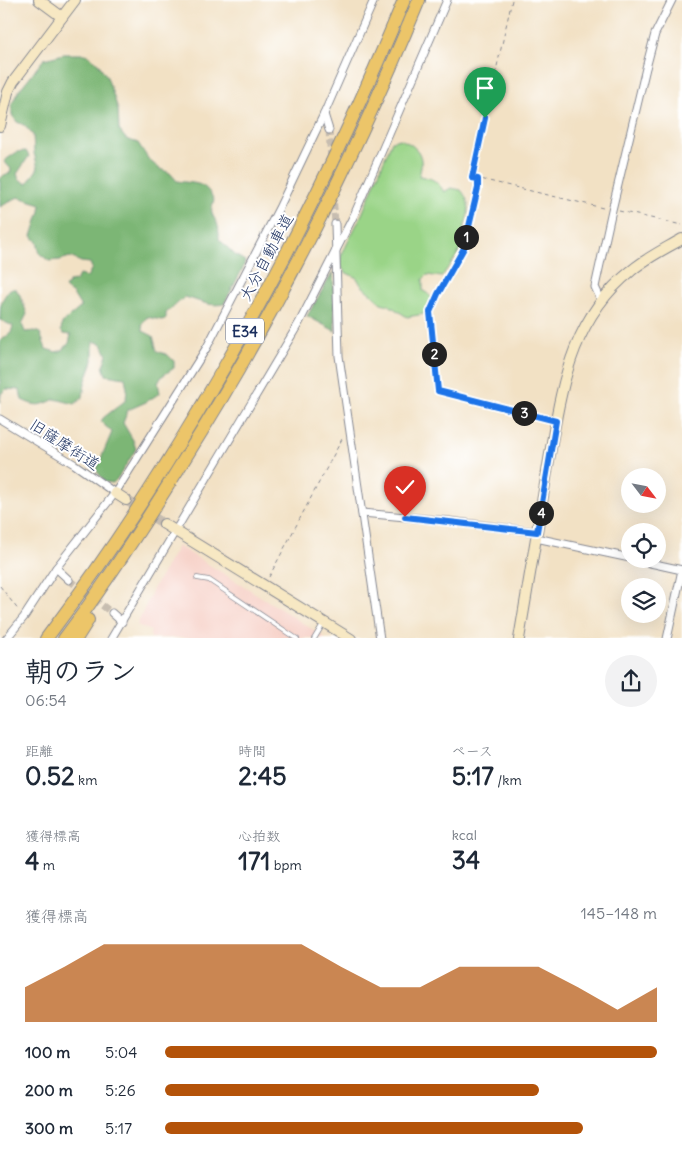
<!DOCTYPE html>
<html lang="ja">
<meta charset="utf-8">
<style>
body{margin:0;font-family:Delius,"Klee One",sans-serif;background:#f2f2f3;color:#1f2937;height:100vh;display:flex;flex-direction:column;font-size:19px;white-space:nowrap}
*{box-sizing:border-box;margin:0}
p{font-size:16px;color:#747a83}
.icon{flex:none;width:28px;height:28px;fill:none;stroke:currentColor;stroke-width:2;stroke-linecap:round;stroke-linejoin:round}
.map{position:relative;height:638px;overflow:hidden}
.side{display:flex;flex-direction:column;background:#fff;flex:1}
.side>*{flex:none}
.needle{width:32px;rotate:122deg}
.controls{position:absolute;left:621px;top:468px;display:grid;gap:10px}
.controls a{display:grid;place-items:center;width:45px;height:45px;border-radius:50%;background:#fff;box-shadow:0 5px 20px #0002;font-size:25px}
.pin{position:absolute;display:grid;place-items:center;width:42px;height:42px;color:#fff;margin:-51px -21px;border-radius:50% 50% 50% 0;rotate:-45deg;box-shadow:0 0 5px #0007}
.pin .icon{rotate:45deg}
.km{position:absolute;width:25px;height:25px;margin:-12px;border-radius:50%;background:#222;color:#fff;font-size:14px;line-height:25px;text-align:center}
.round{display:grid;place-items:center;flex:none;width:52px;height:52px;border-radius:26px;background:#f2f2f3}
.summary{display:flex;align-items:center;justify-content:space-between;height:85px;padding:0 25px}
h1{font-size:28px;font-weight:700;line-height:38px}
.figures{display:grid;grid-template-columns:repeat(3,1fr);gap:8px;height:85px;padding:5px 25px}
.figures div{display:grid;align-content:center}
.figures b{font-size:25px;font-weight:700}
.figures small{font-size:14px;font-weight:400}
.figures p{font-size:14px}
.chart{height:140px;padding:10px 25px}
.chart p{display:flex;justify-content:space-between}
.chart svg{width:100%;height:90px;margin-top:5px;fill:#b45309;opacity:.7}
ul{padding:0 25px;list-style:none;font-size:16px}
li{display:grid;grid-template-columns:80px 60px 1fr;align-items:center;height:38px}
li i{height:12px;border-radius:6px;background:#b45309}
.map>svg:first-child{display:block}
.built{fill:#f7d1c8}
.green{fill:#9ad487;stroke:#5a8272}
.forest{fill:#7bb674;stroke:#4b7269}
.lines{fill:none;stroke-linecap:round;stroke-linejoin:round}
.street-tunnel{stroke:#c7bdb0;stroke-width:7;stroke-dasharray:7 3.5;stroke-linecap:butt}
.secondary-tunnel{stroke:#c7bdb0;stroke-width:10;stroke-dasharray:10 5;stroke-linecap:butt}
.lane-casing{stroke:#868891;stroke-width:5.5}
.street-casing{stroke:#868891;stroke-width:9}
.secondary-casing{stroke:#868891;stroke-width:12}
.highway-casing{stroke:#868891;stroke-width:14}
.path{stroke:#868891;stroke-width:1;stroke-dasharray:4 4;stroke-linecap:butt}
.lane{stroke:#fff;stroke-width:4}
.street{stroke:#fff;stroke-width:7}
.secondary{stroke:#f7e8c3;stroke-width:10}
.highway{stroke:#ecc569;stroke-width:12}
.route-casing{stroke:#fff;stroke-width:10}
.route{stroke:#1a73e8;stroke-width:6}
.labels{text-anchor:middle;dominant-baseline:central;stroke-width:4;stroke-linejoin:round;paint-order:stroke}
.shield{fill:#fff;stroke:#5f6d8e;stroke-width:1}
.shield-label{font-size:15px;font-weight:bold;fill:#1b2f5e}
.street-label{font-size:16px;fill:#1b2f5e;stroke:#fff}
</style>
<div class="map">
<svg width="682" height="639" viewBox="0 0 682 639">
<rect width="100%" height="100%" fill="#fff"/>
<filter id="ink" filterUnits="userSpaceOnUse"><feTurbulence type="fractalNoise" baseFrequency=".02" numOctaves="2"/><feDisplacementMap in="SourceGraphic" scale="10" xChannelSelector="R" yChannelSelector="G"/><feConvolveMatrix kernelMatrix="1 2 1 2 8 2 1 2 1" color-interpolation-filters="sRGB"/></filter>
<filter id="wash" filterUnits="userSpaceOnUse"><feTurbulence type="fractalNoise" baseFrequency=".0096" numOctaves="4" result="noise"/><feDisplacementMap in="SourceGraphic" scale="20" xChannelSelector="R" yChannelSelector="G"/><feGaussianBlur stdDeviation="1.12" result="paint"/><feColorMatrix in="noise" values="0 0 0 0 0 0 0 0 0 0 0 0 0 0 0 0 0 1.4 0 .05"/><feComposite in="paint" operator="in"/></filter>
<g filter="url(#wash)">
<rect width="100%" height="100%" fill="#f2e1c4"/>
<polygon class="built" points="178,546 252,591 326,638 151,638 150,635 151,631 137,625 153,589"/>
<path class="green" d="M 400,139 C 419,147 425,156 419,176 C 432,178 437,180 444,192 L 451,188 L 461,190 C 474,206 467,217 462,235 C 461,242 461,248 458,254 C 453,262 446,269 442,277 L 427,275 L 423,279 L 423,291 L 427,293 L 432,298 L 424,314 L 407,317 L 389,305 L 381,303 L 361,285 L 357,278 L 345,272 L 340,265 L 341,256 L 362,214 L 392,141 Z"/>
<g class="forest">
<path d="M 64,54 L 86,54 L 98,63 L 107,77 L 118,109 L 119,130 L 126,139 L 138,143 L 149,160 L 160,169 L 170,173 L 177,181 C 196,184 205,181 214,200 C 210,213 211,212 217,223 C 219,227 219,234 219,239 L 235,255 L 245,261 L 243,268 L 224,304 C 209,307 200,301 185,297 L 166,313 L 166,319 L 161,320 L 147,317 L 142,324 L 143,331 L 153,336 L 157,351 L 168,355 L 174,361 L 174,368 L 162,376 L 158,383 L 160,393 L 146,402 L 128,410 L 123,423 L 133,440 L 136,449 L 118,478 L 113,483 L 105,482 L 96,470 L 112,432 L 101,422 L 103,418 L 126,400 L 127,388 L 125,378 L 106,375 L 103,366 L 107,355 L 102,344 L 93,341 L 93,361 L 85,383 L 83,397 L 75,404 L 55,399 C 41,406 36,407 22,400 L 20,390 L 6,389 L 1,394 L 0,402 L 0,341 L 11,333 L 13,326 L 0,320 C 0,305 0,301 10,289 L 16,289 L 21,297 L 27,314 L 22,324 L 25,332 L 35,331 L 40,333 L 46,349 L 56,352 L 63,350 L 69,343 L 71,335 L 64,334 L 61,331 L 62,323 L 81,307 L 73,294 L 65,288 L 69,282 L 76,281 L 79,275 L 87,277 L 92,268 L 90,263 L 81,262 L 70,257 L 60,260 L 49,261 L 40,254 L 37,242 L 32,236 L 40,211 L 41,204 L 18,197 L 0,207 L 0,179 L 4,175 L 10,173 L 11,169 L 4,161 L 17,152 L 26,151 L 29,156 L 17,174 L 19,179 L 27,184 L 38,168 L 34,153 L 33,135 L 24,125 L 17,122 L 12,115 L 12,103 L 20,89 L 44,59 Z"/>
<polygon points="333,272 335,331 307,316"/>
</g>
</g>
<g filter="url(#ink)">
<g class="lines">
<g class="street-tunnel">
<polyline points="329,130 335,224"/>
<polyline points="69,580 112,613"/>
</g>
<polyline class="secondary-tunnel" points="126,500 164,524"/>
<g class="lane-casing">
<g id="lane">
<polyline points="197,578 209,580 297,639"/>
<polyline points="314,639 323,624"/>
</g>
</g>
<g class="street-casing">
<g id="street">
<polyline points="324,114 329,130"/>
<polyline points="335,224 339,356 380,639"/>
<polyline points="602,302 595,287 612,210 646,68 655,34 672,0"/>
<polyline points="0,419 74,464 115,493"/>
<polyline points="362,513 449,521 537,532 536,538 630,558"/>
<polyline points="632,559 682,570"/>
<polyline points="56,568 69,580"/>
<polyline points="112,613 122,622"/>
<polyline points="6,639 24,617 56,568 115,493 207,347 280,206 324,114 374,0"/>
<polyline points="111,639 299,323 355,213 447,0"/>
<polyline points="667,639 682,570"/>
</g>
</g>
<g class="secondary-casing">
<g id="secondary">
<polyline points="39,0 62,17"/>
<polyline points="0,126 8,92 13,82 75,0"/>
<polyline points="115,493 126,500"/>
<polyline points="164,524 351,639"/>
<path d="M 537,532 C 542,502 547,472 552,442 C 563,377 576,315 631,271 C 646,258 665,249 682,239"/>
<polyline points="519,639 536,538"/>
</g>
</g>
<g class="highway-casing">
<g id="highway">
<path d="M 46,639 C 193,443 310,226 404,0"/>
<path d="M 64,639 C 107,582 145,523 182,463 C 275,316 353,161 419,0"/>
<polyline points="76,639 88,620"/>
</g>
</g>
<g class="path">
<polyline points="512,0 472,177 603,208"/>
<polyline points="478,180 478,188 464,248 438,294 430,312 438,391 546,418"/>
<polyline points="619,211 682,225"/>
<polyline points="269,577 342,439"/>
<polyline points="0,586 19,611"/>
</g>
<use href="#lane" class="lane"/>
<use href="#street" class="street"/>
<use href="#secondary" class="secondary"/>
<use href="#highway" class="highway"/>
</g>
</g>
<g class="lines" filter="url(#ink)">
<g class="route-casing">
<polyline id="route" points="405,517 537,532 556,421 438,391 430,312 438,294 464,248 478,188 478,179 472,178 485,118"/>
</g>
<use href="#route" class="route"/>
</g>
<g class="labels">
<rect class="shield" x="226" y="318.5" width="38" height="25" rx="4"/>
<g class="shield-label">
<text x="245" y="331">E34</text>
</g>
<g class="street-label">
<text transform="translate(266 257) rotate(-62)">大分自動車道</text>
<text transform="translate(65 444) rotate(33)">旧薩摩街道</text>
</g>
</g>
</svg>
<div class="controls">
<a><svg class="needle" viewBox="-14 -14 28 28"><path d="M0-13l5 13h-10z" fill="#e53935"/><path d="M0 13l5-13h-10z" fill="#747a83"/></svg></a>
<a><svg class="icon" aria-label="locate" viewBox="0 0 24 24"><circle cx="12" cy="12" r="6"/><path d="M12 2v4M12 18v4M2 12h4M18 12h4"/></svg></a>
<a><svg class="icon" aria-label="layers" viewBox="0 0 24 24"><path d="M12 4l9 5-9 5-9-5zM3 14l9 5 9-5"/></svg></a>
</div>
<div class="pin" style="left:485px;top:118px;background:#1e9e55"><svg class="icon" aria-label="arrive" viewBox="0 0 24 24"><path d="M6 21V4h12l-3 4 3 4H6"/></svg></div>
<div class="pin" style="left:405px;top:517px;background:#d93025"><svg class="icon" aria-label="check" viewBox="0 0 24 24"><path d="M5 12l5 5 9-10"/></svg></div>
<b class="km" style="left:466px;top:237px">1</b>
<b class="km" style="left:434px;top:354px">2</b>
<b class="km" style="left:524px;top:413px">3</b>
<b class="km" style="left:541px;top:513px">4</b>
</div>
<section class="side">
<div class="summary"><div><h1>朝のラン</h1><p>06:54</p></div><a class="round"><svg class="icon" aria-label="share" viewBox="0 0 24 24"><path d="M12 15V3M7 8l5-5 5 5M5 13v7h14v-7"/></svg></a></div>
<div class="figures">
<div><p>距離</p><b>0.52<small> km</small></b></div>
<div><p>時間</p><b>2:45</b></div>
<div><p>ペース</p><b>5:17<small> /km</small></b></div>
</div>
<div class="figures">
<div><p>獲得標高</p><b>4<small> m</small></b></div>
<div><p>心拍数</p><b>171<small> bpm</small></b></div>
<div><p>kcal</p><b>34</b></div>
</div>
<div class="chart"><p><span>獲得標高</span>145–148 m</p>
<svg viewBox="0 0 160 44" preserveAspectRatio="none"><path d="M0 44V27L10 17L20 6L30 6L40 6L50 6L60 6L70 6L80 17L90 27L100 27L110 17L120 17L130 17L140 27L150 38L160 27V44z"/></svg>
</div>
<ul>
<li><b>100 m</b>5:04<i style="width:100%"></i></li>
<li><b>200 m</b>5:26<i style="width:76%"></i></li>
<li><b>300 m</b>5:17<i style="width:85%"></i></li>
</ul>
</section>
